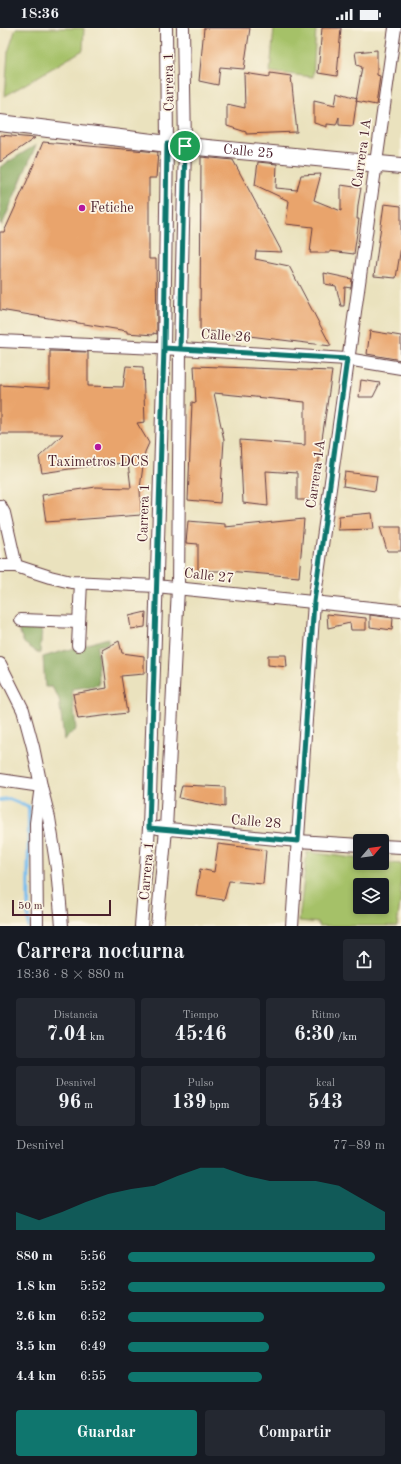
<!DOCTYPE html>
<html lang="es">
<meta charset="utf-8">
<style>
body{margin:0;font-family:"Old Standard TT",serif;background:#242831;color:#f1f3f6;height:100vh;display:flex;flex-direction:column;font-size:15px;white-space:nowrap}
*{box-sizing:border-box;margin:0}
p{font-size:13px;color:#9ea1a6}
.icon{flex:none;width:22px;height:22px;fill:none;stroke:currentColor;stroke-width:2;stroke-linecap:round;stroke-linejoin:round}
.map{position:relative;height:898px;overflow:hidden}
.details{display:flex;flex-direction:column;background:#171b24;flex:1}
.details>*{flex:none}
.needle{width:26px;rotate:61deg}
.controls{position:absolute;left:353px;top:806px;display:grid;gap:8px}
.controls a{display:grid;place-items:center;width:36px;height:36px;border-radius:4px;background:#171b24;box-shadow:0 2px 6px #0003;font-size:20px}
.scale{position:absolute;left:12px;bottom:10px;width:99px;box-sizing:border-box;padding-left:4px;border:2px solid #4a1f2b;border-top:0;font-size:11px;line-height:14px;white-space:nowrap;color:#4a1f2b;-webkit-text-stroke:3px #fcf5e5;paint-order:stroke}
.pin{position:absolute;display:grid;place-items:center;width:34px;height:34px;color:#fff;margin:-17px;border:2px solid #fff;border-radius:50%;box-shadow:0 1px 4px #0007}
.round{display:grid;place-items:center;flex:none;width:42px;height:42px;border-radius:4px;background:#242831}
.head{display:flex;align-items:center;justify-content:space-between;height:68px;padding:0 16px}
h1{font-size:22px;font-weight:800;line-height:30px}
.metrics{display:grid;grid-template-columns:repeat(3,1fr);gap:6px;height:68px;padding:4px 16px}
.metrics div{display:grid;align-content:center;border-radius:4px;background:#242831;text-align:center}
.metrics b{font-size:20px;font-weight:800}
.metrics small{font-size:11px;font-weight:400}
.metrics p{font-size:11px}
.chart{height:112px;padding:8px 16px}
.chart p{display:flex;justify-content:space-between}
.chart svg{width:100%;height:72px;margin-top:4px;fill:#0f766e;opacity:.7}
.button{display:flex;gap:8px;margin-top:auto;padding:8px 16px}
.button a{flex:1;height:46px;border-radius:4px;background:#0f766e;color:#fff;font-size:16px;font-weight:800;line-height:46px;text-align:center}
.button a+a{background:#242831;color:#f1f3f6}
ul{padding:0 16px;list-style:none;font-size:13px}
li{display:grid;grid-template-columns:64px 48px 1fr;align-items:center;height:30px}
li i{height:10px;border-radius:5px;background:#0f766e}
.status{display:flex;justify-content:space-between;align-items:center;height:28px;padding:0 20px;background:#171b24;direction:ltr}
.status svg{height:11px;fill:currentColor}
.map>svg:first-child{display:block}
.green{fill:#a5c168;stroke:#78704a;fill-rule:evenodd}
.forest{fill:#84a75c;stroke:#676344}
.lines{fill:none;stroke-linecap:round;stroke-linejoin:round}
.stream{stroke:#79bdef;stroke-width:4}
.building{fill:#e9a46c}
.minor-casing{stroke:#623c41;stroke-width:14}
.secondary-casing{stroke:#623c41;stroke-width:18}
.minor{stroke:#fff;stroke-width:12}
.secondary{stroke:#fff;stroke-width:16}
.route-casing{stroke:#fff;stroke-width:8}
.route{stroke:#0f766e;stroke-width:5}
.poi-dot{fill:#b5179e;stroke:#fcf5e5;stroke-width:1.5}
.labels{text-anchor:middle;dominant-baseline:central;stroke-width:3.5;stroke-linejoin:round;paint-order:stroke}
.street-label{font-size:14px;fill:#4a1f2b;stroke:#fcf5e5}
.poi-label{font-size:14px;fill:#4a1f2b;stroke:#fcf5e5;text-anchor:start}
</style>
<div class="status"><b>18:36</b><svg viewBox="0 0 49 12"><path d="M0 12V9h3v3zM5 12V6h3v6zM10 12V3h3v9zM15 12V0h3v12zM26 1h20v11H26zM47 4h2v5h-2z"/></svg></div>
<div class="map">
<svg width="401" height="898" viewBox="0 0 401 898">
<rect width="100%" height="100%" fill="#fcf5e5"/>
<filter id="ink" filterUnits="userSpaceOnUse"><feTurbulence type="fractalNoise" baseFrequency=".025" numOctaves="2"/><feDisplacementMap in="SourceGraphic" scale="8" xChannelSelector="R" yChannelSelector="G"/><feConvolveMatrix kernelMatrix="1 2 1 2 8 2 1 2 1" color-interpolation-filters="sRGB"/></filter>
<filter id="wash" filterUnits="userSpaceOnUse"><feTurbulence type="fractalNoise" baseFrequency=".012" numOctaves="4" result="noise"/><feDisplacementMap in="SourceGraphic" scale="16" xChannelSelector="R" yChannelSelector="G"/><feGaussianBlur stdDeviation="0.9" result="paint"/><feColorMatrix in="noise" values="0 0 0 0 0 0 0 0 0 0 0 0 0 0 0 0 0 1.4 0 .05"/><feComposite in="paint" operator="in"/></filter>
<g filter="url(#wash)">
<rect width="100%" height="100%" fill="#eae2be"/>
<g class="green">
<polygon points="16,0 84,0 83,22 5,68 8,24"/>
<polygon points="274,0 316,0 313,49 270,44"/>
<path d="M 307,824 L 360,831 L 360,835 L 382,835 L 382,834 L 401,836 L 401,868 L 397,898 L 319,898 L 319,895 L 299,893 ZM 360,857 L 382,857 L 382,879 L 360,879 Z"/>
</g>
<g class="forest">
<polygon points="36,117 2,197 0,196 0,139"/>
<polygon points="18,600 42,601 40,626 24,615"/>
<polygon points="108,610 108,616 97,618 99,657 72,661 76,701 64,712 59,671 52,659 45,659 43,629"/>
</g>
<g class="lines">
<polyline class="stream" points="0,772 9,771 29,779 28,898"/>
</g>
<g id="blocks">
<g class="building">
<polygon points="204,0 250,0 244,41 220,39 218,57 199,53"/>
<polygon points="322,0 341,0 337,48 318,45"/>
<polygon points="377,22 377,47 380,48 376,77 356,73 362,39 357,37 355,24"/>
<polygon points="244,45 270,49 270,45 291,48 297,104 246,106 246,104 227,98 227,76 245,80"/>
<polygon points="337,64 357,70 353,98 339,97 339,89 336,97 327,96 327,99 314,95 314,72 335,77"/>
<polygon points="0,107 35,110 0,134"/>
<polygon points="43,114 158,124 156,150 149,150 149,231 156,231 157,306 153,305 153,307 127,305 127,303 0,282 0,204 4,204 27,153"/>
<polygon points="201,129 233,132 282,224 256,223 255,231 289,238 331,318 200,302"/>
<polygon points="258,134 277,136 276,160 297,162 301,147 321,146 314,172 341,183 341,157 361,160 358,177 357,191 359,191 354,226 330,223 330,225 310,225 313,199 286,196 289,173 255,157"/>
<polygon points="384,176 401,178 401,219 396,250 374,248"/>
<polygon points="324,245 352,251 351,260 345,259 344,278 341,278 336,258 325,256"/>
<polygon points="370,303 401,308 401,332 367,326"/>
<polygon points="50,323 88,324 88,358 123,359 126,338 143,339 145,394 137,395 149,415 145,424 140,460 141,487 46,494 42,467 96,459 131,460 128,435 97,437 42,445 39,429 63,406 0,406 0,357 50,360"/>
<polygon points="194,338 332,343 313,472 297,472 297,445 266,443 268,478 243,475 240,412 305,417 305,374 214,365 224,412 220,475 188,472 192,374 196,375"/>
<polygon points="361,352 380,355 373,369 359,369"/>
<polygon points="345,444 377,448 375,463 343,458"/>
<polygon points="372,485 374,501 338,502 339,488"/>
<polygon points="304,491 299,549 227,543 198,543 198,516 186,515 188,493 225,496 225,499"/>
<polygon points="380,499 401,499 401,523 387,523"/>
<polygon points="146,584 145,599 131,601 129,588"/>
<polygon points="327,586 366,590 366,602 351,602 350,595 328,600"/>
<polygon points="370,587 393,590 392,602 370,599"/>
<polygon points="119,613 122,625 144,628 144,646 121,648 127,685 78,691 73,666 107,660 102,622"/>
<polygon points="268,627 286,627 287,639 268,637"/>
<polygon points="182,757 225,759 225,779 179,770"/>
<polygon points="218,816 266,822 263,856 229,853 224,872 196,868 200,841 214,844"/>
</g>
</g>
</g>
<g filter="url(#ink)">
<use href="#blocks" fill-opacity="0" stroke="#623c41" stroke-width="1"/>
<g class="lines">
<g class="minor-casing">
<g id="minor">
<polyline points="0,313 180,321 347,331 401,340"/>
<polyline points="0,478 4,485 16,538"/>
<polyline points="0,538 16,538 50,549 71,554 156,558 401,583"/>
<polyline points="21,592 79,594"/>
<polyline points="78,617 81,554"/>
<polyline points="0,636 23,682 33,719 41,758 49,790 57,841 62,898"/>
<polyline points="0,752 41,758 36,795 37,898"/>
<polyline points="158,800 298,813 360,817"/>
<polyline points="382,818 401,819"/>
<polyline points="141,898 149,800 164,320 167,116 166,0"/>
<polyline points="157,898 166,801 178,560 180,321 185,118 183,0"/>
<polyline points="292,898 314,574 395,0"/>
</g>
</g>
<g class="secondary-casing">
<g id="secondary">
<path id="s1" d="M 0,95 L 176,117 L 401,138"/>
</g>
</g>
<use href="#minor" class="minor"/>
<use href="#secondary" class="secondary"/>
</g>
</g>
<g class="lines" filter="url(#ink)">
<g class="route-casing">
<polyline id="route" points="185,118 180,321 164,320 149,800 298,813 314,574 347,331 164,320 167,116 185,118"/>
</g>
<use href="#route" class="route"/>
</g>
<g class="poi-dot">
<circle cx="82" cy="180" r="4"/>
<circle cx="98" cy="419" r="4"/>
</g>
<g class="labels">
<g class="street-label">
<text transform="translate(169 54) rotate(-91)">Carrera 1</text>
<text stroke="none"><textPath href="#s1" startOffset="250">Calle 25</textPath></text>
<text transform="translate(362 125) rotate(-82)">Carrera 1A</text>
<text transform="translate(226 308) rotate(4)">Calle 26</text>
<text transform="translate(316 446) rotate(-82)">Carrera 1A</text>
<text transform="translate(144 485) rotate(-88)">Carrera 1</text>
<text transform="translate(209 548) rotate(6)">Calle 27</text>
<text transform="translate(256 794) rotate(5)">Calle 28</text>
<text transform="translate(147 843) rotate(-85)">Carrera 1</text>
</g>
<g class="poi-label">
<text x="90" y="180">Fetiche</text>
<text x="98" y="434" text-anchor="middle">Taximetros DCS</text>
</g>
</g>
</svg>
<div class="controls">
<a><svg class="needle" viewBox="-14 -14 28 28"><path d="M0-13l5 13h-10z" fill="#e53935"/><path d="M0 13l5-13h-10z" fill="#9ea1a6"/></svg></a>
<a><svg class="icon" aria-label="layers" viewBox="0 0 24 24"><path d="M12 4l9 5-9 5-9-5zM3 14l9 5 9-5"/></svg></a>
</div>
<div class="scale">50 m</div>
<div class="pin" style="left:185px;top:118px;background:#1e9e55"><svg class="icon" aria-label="arrive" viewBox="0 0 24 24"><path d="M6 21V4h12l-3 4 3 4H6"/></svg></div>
</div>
<section class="details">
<div class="head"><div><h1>Carrera nocturna</h1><p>18:36 · 8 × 880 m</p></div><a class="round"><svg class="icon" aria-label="share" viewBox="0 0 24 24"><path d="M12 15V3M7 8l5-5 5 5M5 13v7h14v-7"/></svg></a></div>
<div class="metrics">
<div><p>Distancia</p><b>7.04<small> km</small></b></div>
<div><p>Tiempo</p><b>45:46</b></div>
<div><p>Ritmo</p><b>6:30<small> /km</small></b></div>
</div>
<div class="metrics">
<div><p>Desnivel</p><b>96<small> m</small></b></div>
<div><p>Pulso</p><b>139<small> bpm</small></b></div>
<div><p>kcal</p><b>543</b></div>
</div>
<div class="chart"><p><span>Desnivel</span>77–89 m</p>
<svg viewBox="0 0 160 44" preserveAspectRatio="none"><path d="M0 44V33L10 38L20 33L30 27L40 22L50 19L60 17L70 11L80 6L90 6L100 11L110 14L120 14L130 14L140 17L150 25L160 33V44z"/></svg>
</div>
<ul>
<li><b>880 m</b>5:56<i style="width:96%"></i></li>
<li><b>1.8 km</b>5:52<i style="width:100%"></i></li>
<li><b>2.6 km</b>6:52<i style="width:53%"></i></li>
<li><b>3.5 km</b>6:49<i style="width:55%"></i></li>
<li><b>4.4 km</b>6:55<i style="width:52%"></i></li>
</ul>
<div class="button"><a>Guardar</a><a>Compartir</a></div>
</section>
